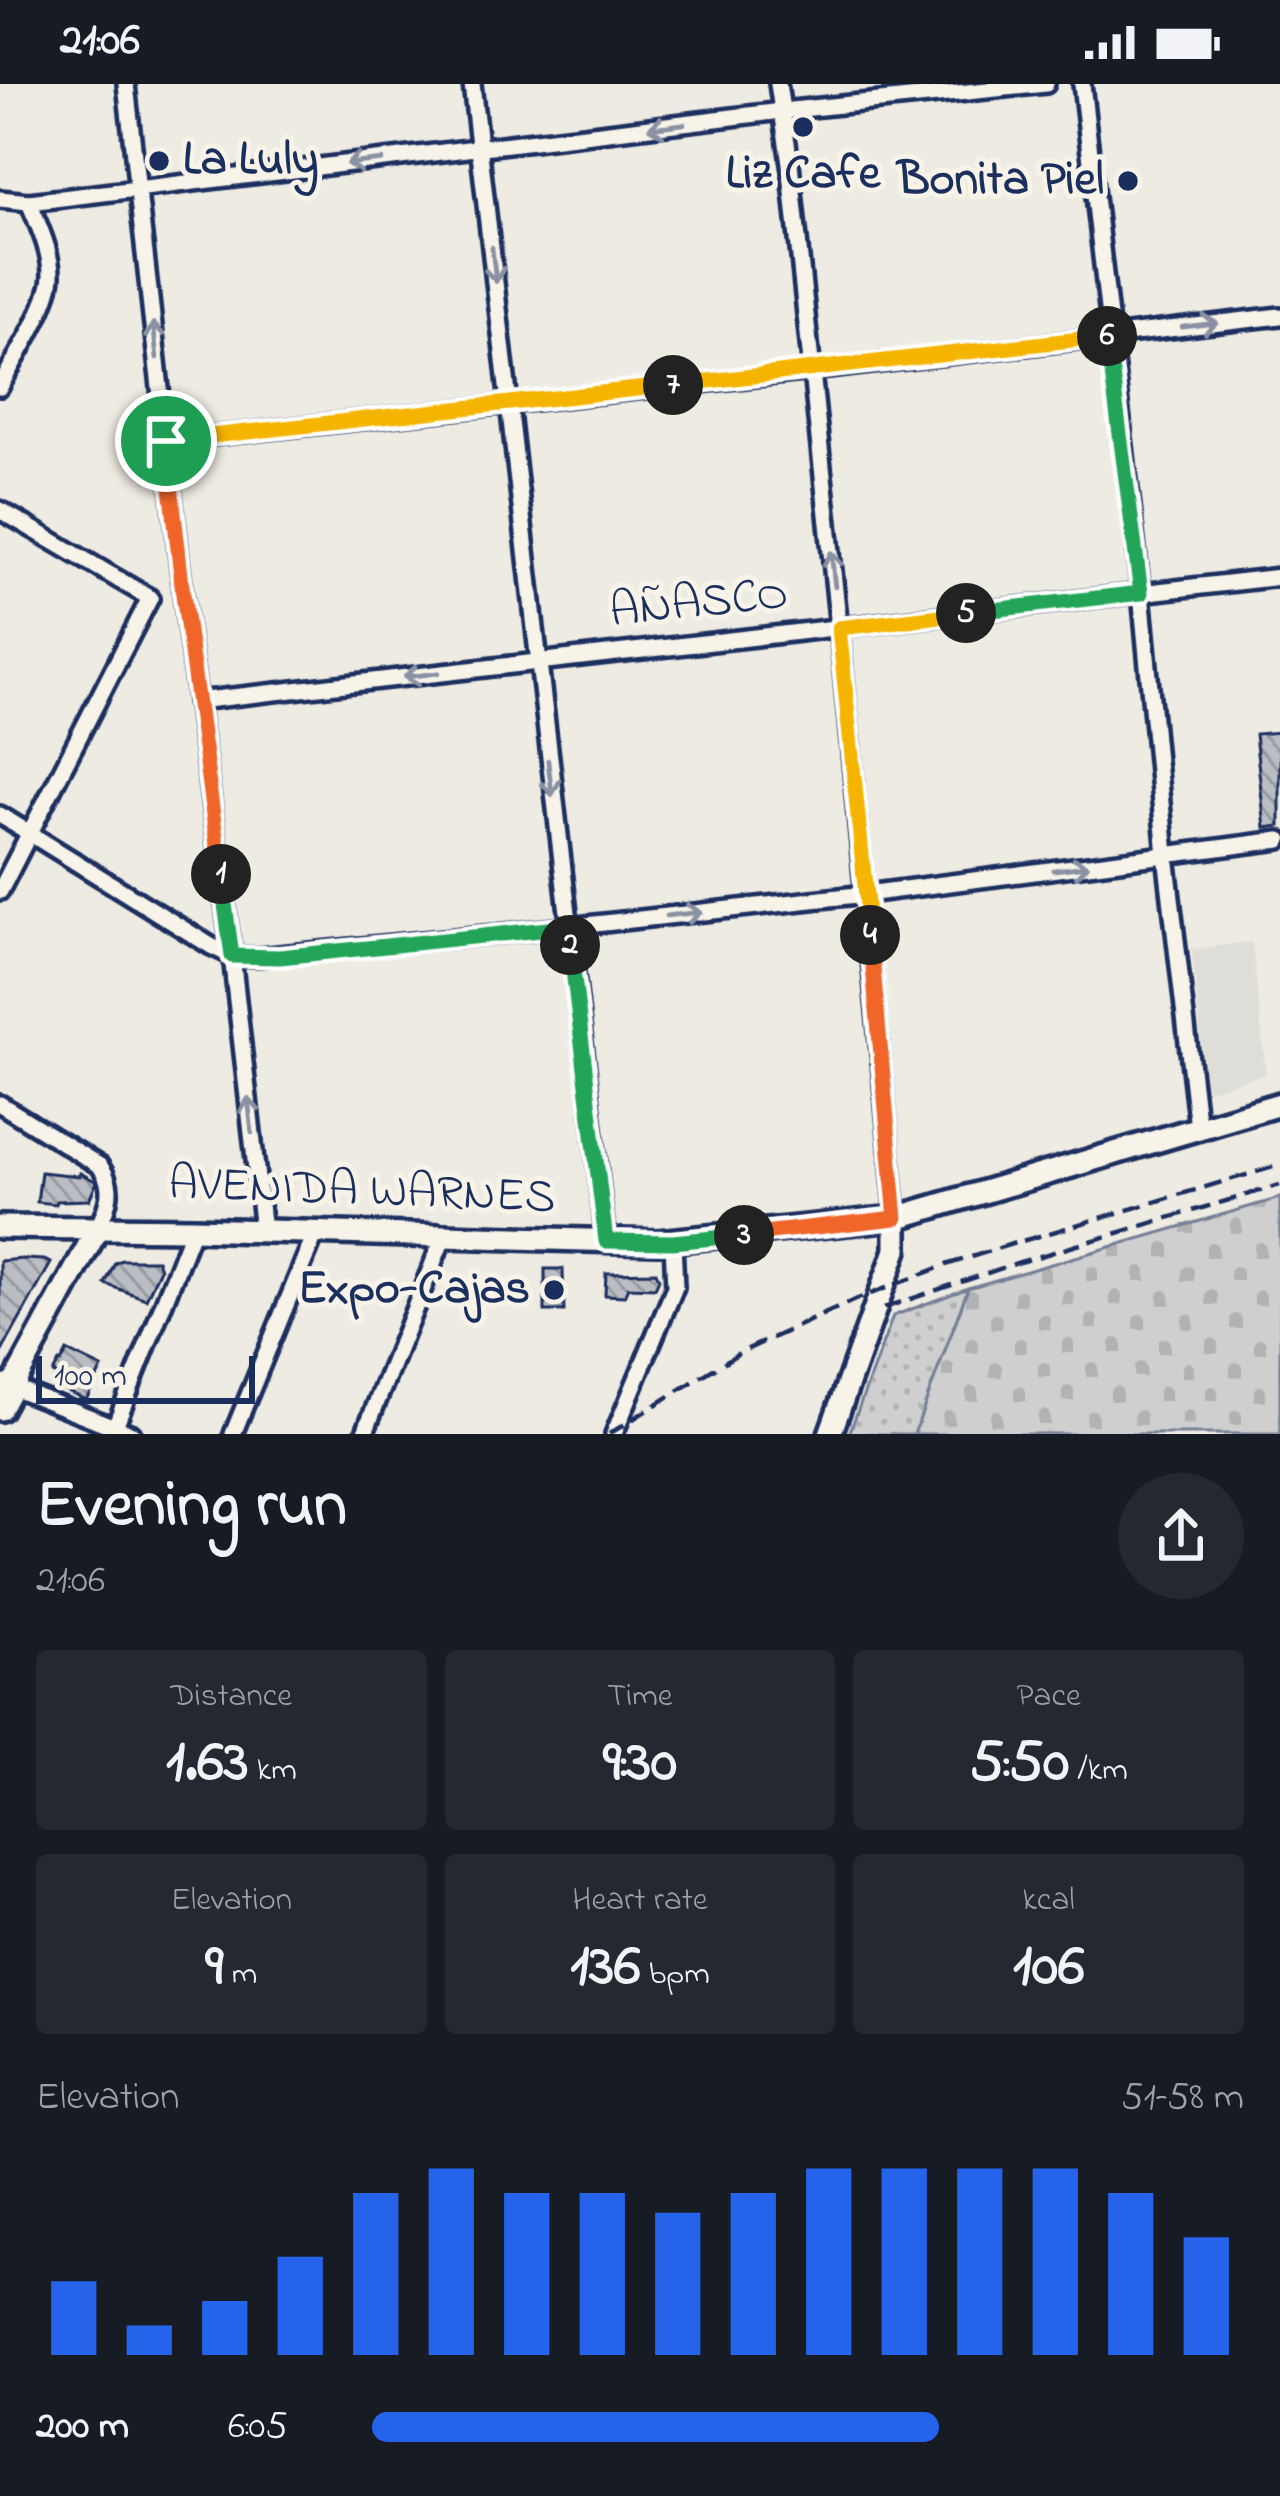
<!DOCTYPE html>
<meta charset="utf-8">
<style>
body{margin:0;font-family:"Indie Flower",sans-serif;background:#242831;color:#f1f3f6;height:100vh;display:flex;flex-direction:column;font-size:45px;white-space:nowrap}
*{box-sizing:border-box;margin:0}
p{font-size:39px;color:#9ea1a6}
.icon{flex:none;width:66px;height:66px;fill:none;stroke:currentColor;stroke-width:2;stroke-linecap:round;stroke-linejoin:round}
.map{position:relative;height:1350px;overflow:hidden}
.details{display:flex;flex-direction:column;background:#171b24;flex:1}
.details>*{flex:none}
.scale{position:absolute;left:36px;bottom:30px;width:219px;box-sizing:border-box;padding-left:12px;border:6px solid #1b2f5e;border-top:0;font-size:33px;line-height:42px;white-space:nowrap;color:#1b2f5e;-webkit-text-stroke:9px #f7f3e8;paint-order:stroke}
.pin{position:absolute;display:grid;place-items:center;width:102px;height:102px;color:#fff;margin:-51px;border:6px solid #fff;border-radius:50%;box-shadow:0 3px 12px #0007}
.km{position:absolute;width:60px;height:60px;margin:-30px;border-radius:50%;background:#222;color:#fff;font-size:33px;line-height:60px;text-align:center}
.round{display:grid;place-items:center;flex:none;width:126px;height:126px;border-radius:63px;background:#242831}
.headline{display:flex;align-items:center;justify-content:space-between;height:204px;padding:0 36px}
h1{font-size:66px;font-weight:800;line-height:90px}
.figures{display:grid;grid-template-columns:repeat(3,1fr);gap:18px;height:204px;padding:12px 36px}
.figures div{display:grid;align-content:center;border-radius:12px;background:#242831;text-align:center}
.figures b{font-size:60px;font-weight:800}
.figures small{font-size:33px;font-weight:400}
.figures p{font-size:33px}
.chart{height:336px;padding:24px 36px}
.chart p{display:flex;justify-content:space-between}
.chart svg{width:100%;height:216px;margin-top:12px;stroke:#2563eb;stroke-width:6}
ul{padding:0 36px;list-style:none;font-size:39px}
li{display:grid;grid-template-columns:192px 144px 1fr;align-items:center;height:90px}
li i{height:30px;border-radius:15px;background:#2563eb}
.status{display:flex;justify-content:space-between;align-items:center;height:84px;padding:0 60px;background:#171b24;direction:ltr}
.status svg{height:33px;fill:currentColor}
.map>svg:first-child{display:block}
.built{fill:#deddd8}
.cemetery{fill:url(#cemetery-stones);stroke:#757f96;stroke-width:3}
.park{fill:url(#park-dots);stroke:#757f96;stroke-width:3}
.building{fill:url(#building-back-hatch);stroke:#1b2f5e;stroke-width:3}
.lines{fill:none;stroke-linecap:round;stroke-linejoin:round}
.minor-casing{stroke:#1b2f5e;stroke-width:24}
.secondary-casing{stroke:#1b2f5e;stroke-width:30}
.minor{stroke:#f7f3e8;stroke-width:15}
.secondary{stroke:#f7f3e8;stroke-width:21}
.rail{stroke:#1b2f5e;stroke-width:4.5;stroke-dasharray:18 9;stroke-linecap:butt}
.oneway{stroke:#8991a3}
.split-1-casing{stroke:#fff;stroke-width:24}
.split-2-casing{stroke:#fff;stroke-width:24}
.split-3-casing{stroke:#fff;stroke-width:24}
.split-4-casing{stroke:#fff;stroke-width:24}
.split-5-casing{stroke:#fff;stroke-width:24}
.split-6-casing{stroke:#fff;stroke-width:24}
.split-7-casing{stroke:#fff;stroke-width:24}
.split-8-casing{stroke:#fff;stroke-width:24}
.split-1{stroke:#f0652b;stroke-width:15}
.split-2{stroke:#22a559;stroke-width:15}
.split-3{stroke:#22a559;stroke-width:15}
.split-4{stroke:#f0652b;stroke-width:15}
.split-5{stroke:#f5b400;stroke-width:15}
.split-6{stroke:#22a559;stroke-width:15}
.split-7{stroke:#f5b400;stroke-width:15}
.split-8{stroke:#f5b400;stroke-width:15}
.poi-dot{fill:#1b2f5e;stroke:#f7f3e8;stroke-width:4.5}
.labels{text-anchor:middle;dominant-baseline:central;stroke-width:10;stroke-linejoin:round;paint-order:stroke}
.poi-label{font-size:48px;font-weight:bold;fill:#1b2f5e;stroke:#f7f3e8;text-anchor:end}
.street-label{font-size:48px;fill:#1b2f5e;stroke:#f7f3e8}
</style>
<div class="status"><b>21:06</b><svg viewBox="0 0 49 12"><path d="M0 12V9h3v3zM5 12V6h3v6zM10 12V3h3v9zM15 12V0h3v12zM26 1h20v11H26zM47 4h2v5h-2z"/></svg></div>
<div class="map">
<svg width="1280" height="1350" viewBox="0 0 1280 1350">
<defs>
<pattern id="cemetery-stones" width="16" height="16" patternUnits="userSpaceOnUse" patternTransform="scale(3)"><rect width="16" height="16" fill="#cfcfcf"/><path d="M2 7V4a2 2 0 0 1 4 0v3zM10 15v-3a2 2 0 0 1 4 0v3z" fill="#b1b2b4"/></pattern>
<pattern id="park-dots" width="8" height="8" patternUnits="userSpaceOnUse" patternTransform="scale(3)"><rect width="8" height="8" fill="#cfcfcf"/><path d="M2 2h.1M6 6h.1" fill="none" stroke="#b1b2b4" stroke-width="1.8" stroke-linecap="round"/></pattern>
<pattern id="building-back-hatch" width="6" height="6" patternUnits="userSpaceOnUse" patternTransform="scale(3)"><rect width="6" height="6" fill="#babdc2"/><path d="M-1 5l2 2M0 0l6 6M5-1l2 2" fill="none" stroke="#969aa1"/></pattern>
</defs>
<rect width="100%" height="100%" fill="#eeebe2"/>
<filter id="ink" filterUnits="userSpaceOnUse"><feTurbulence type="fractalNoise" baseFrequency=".00833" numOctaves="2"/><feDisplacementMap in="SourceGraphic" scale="24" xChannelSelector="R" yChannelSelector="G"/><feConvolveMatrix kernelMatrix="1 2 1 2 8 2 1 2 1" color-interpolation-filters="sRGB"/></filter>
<g filter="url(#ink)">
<polygon class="built" points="1252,858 1266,990 1212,1005 1206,1003 1192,865"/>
<polygon class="cemetery" points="1280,1114 1280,1350 914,1350 968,1204"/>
<polygon class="park" points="968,1204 914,1350 849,1350 893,1232"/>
<g class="building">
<polygon points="1280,648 1280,742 1265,744 1255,650"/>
<polygon points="41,1088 79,1092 80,1089 95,1097 96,1100 89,1116 57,1117 56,1120 37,1118"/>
<polygon points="23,1175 44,1176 51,1179 0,1271 0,1177"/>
<polygon points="122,1176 157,1176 160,1185 146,1215 105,1200 115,1179"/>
<polygon points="545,1185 563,1185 564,1227 545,1227"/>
<polygon points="656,1188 659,1195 655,1204 628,1203 624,1212 605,1211 606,1189"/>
<polygon points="67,1267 102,1284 86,1316 51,1299 57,1291 53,1289 59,1278 61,1279"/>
</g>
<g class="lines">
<g class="minor-casing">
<g id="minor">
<polyline points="126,0 183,510 232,872 263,1147"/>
<polyline points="472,0 606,1157"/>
<polyline points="778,0 790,79 839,544 896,1134"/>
<polyline points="1082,0 1141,509 1166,771 1198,1044"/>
<polyline points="0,115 29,118 782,27 1046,0"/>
<path d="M 0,303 C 14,276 51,219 51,191 C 51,166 38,141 29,118"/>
<polyline points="131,361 812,287 1280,232"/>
<polyline points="0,426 150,514"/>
<polyline points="197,617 1280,493"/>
<polyline points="0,731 211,862 232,872 258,873 568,843 866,810 1280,756"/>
<polyline points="0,807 150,514"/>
<path d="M 0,1020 L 100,1082 C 116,1104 108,1121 98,1144"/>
<polyline points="0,1298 132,1350"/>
<polyline points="112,1350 193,1145"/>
<polyline points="233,1350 316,1148"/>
<polyline points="364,1350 444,1152"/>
<polyline points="614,1350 675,1203 673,1158"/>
</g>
</g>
<g class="secondary-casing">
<g id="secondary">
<polyline points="0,1143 193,1145 658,1158 896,1134 1280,1020"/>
<polyline points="0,1325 98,1144"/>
<polyline points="830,1350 896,1166 896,1134"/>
</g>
</g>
<use href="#minor" class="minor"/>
<use href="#secondary" class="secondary"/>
<g class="rail">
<polyline points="884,1224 1020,1178 1280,1101"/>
<polyline points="609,1350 739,1269 855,1216 946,1181 1012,1160 1280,1081"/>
</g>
</g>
<defs><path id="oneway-shaft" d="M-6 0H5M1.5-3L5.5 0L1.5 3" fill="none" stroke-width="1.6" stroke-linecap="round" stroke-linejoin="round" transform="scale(3)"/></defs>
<g class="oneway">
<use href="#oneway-shaft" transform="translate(666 42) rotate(173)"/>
<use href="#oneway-shaft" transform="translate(364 78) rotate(174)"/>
<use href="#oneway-shaft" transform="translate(494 181) rotate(83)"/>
<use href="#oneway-shaft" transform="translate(1200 241) rotate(-7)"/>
<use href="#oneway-shaft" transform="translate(155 256) rotate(-96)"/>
<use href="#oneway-shaft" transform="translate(833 485) rotate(-96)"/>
<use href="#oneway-shaft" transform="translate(421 591) rotate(173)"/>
<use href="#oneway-shaft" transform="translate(550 694) rotate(83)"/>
<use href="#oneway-shaft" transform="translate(1071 784) rotate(-7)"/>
<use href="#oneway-shaft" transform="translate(684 830) rotate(-6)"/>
<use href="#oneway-shaft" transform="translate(250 1031) rotate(-96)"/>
</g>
</g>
<g class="lines" filter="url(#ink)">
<g class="split-1-casing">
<polyline id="split-1" points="166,357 183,510 221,790"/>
</g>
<g class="split-2-casing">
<polyline id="split-2" points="221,790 232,872 280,873 568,843 570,861"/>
</g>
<g class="split-3-casing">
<polyline id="split-3" points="570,861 606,1157 673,1158 744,1151"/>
</g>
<g class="split-4-casing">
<polyline id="split-4" points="744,1151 896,1134 870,851"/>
</g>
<g class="split-5-casing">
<polyline id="split-5" points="870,851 839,544 966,529"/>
</g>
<g class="split-6-casing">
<polyline id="split-6" points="966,529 1141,509 1107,252"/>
</g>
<g class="split-7-casing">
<polyline id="split-7" points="673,301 1107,252"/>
</g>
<g class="split-8-casing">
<polyline id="split-8" points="166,357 673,301"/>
</g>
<use href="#split-1" class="split-1"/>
<use href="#split-2" class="split-2"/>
<use href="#split-3" class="split-3"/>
<use href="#split-4" class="split-4"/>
<use href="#split-5" class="split-5"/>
<use href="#split-6" class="split-6"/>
<use href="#split-7" class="split-7"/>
<use href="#split-8" class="split-8"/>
</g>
<g class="poi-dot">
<circle cx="803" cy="43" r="12"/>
<circle cx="159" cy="77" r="12"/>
<circle cx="1128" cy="97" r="12"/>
<circle cx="554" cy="1206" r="12"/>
</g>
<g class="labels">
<g class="poi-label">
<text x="183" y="77" text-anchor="start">La Luly</text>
<text x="803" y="91" text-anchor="middle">Liz Cafe</text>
<text x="1104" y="97">Bonita Piel</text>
<text x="530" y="1206">Expo-Cajas</text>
</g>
<g class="street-label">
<text transform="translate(699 520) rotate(-6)">AÑASCO</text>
<text transform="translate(362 1108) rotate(2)">AVENIDA WARNES</text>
</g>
</g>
</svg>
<div class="scale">100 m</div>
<div class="pin" style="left:166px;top:357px;background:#1e9e55"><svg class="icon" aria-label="arrive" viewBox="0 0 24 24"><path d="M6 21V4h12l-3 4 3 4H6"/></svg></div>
<b class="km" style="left:221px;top:790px">1</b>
<b class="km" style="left:570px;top:861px">2</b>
<b class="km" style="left:744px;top:1151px">3</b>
<b class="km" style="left:870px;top:851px">4</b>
<b class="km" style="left:966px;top:529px">5</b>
<b class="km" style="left:1107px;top:252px">6</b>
<b class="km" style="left:673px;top:301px">7</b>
</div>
<section class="details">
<div class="headline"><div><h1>Evening run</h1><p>21:06</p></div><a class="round"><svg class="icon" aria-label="share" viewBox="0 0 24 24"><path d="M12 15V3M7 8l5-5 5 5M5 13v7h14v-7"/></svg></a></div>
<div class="figures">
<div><p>Distance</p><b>1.63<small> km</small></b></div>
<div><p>Time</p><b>9:30</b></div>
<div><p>Pace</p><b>5:50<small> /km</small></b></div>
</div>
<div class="figures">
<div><p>Elevation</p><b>9<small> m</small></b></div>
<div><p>Heart rate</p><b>136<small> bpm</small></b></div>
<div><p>kcal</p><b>106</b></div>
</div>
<div class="chart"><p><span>Elevation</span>51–58 m</p>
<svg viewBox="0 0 160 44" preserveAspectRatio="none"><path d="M5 44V29M15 44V38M25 44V33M35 44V24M45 44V11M55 44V6M65 44V11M75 44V11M85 44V15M95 44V11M105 44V6M115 44V6M125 44V6M135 44V6M145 44V11M155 44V20"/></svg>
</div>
<ul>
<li><b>200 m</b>6:05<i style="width:65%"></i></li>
</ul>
</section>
